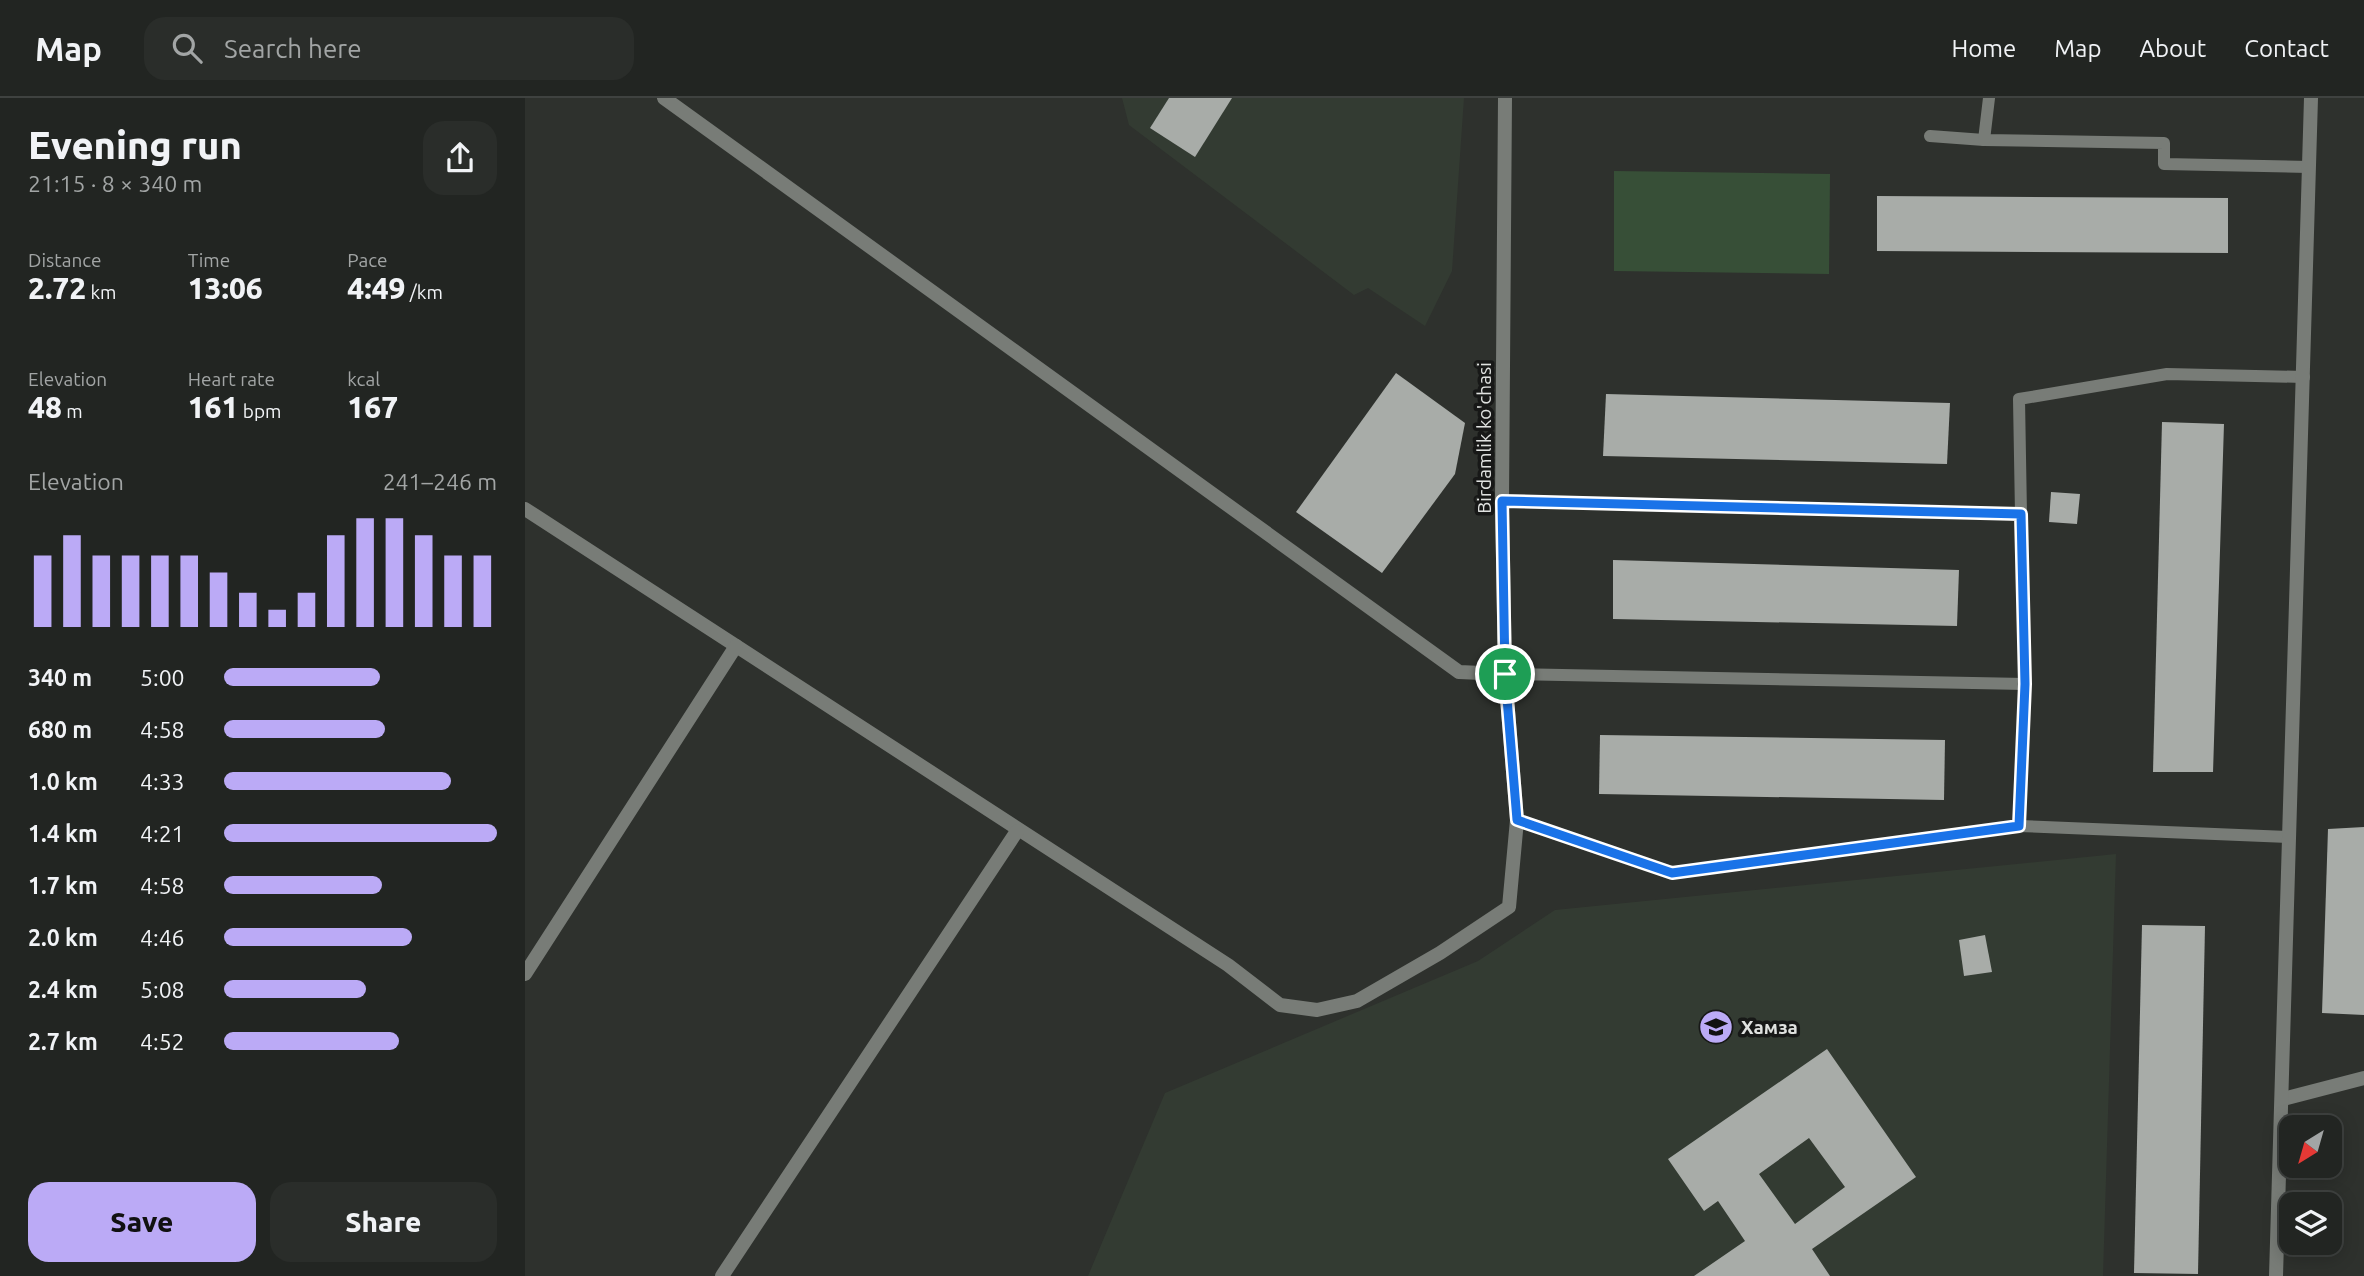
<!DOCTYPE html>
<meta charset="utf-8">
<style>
body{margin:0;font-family:Ubuntu,sans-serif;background:#2a2d2a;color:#f1f3f6;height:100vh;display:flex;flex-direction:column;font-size:26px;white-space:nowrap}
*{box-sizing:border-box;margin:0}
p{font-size:23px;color:#a2a5a5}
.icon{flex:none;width:38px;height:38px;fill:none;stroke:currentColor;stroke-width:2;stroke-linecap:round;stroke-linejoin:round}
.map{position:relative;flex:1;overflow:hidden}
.panel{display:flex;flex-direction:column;background:#222522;width:525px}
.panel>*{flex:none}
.needle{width:46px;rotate:217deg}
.tools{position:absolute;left:1754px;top:1017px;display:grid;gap:14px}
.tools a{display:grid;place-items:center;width:63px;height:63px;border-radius:14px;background:#222522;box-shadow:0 4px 18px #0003,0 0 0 2px #3f4240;font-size:35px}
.pin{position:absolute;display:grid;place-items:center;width:60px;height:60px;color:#fff;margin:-30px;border:4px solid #fff;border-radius:50%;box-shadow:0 2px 7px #0007}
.round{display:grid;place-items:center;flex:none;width:74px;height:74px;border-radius:21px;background:#2a2d2a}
.headline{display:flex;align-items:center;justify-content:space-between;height:119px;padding:0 28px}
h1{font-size:38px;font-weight:800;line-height:52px}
.stats{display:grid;grid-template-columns:repeat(3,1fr);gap:10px;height:119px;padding:7px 28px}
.stats div{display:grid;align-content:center}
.stats b{font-size:30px;font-weight:800}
.stats small{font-size:19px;font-weight:400}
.stats p{font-size:19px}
.chart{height:196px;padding:14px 28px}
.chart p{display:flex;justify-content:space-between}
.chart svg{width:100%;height:126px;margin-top:7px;stroke:#bbaaf6;stroke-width:6}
.button{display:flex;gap:14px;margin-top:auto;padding:14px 28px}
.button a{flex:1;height:80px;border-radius:21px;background:#bbaaf6;color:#111;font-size:28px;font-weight:800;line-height:80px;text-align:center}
.button a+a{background:#2a2d2a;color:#f1f3f6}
ul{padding:0 28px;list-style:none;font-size:23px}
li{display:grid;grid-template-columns:112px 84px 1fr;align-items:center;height:52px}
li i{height:18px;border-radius:9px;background:#bbaaf6}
header{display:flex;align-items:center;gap:42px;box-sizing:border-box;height:98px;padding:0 35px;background:#222522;border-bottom:2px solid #3f4240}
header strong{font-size:33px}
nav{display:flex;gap:38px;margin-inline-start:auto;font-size:24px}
.search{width:490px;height:63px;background:#2a2d2a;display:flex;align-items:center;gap:18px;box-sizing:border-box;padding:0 24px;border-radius:21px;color:#a2a5a5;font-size:26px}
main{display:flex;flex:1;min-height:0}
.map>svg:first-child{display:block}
.built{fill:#333b32}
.green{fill:#374f37}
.building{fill:#a8aca8;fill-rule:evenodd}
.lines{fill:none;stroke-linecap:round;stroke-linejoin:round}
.service{stroke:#787c77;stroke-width:12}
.minor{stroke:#787c77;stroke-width:14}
.tertiary{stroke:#787c77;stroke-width:14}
.route-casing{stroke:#fff;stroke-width:14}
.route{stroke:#1a73e8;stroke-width:9}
.labels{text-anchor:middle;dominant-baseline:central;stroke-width:7;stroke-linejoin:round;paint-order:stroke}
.street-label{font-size:19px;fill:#e0e2e0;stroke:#171817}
.poi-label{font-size:19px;font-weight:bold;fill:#e0e2e0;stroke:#171817;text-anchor:start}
</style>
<header>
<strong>Map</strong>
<div class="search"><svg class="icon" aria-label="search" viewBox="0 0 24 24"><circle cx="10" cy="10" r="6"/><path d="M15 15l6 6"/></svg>Search here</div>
<nav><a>Home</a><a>Map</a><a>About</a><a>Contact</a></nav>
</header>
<main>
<section class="panel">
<div class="headline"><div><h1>Evening run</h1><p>21:15 · 8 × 340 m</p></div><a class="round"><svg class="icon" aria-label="share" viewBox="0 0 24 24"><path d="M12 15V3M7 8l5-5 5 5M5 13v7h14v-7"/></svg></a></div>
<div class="stats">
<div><p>Distance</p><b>2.72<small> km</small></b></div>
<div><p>Time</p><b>13:06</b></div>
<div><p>Pace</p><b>4:49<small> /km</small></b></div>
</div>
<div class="stats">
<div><p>Elevation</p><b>48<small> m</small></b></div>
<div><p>Heart rate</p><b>161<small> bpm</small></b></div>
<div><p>kcal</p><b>167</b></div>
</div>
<div class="chart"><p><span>Elevation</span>241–246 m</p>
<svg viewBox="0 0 160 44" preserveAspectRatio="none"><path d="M5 44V19M15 44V12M25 44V19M35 44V19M45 44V19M55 44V19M65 44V25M75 44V32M85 44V38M95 44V32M105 44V12M115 44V6M125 44V6M135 44V12M145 44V19M155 44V19"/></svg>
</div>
<ul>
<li><b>340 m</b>5:00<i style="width:57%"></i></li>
<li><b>680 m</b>4:58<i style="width:59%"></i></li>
<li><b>1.0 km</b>4:33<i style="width:83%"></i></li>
<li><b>1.4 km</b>4:21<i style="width:100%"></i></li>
<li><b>1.7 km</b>4:58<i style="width:58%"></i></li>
<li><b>2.0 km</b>4:46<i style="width:69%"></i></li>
<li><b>2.4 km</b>5:08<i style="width:52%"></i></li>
<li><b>2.7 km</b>4:52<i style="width:64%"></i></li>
</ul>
<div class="button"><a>Save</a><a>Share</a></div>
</section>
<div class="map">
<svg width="1839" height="1178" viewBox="0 0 1839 1178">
<rect width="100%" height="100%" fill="#2e312d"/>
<g class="built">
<polygon points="597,0 939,0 927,173 900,228 843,190 829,197 604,27"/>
<polygon points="1591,756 1578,1178 563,1178 640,995 953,863 1030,812"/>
</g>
<polygon class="green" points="1089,73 1305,76 1304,176 1089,173"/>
<g class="building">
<polygon points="644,0 707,0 670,59 625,30"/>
<polygon points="1352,98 1703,100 1703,155 1352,153"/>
<polygon points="871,275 940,325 930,376 857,475 771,414"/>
<polygon points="1081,296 1425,305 1422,366 1078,358"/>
<polygon points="1637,324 1699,326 1688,674 1628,674"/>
<polygon points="1526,394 1555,396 1552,426 1524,424"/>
<polygon points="1088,462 1434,472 1432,528 1088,521"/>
<polygon points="1075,637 1420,642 1419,702 1074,696"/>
<polygon points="1839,729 1839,917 1797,915 1803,731"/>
<polygon points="1617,827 1680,828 1673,1176 1609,1175"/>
<polygon points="1460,837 1467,874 1439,878 1434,842"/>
<path d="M 1302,951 L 1391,1079 L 1287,1151 L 1305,1178 L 1169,1178 L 1220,1143 L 1193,1103 L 1179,1113 L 1143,1061 ZM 1284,1040 L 1320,1089 L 1270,1126 L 1234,1076 Z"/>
</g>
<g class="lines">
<g class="service">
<polyline points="1405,38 1459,42 1639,45 1639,66 1784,69"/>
<polyline points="1459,42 1464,0"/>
<polyline points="977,403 1496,416 1500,586 1494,728 1764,739"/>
<polyline points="1496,416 1494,301 1642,276 1779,279"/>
<polyline points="980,576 1500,586"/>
<polyline points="992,722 1147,775 1494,728"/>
</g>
<g class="minor">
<polyline points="139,0 934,574 980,576"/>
<polyline points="0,411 703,867 755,907 792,912 832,903 915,855 984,809 992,722 980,576 977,403 980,0"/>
<polyline points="0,876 211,548"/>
<polyline points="1758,1001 1839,980"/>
<polyline points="197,1178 492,733"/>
</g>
<polyline class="tertiary" points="1751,1178 1786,0"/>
</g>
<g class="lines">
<g class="route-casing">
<polygon id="route" points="977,403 1496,416 1500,586 1494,728 1147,775 992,722 980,576"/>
</g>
<use href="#route" class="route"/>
</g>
<defs>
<g id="school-disc" transform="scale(1.75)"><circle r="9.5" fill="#bbaaf6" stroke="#171817"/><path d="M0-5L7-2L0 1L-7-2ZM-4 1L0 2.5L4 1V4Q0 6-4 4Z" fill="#111"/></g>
</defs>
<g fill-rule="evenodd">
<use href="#school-disc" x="1191" y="929"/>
</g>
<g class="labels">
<g class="street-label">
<text transform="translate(959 340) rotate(-90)">Birdamlik ko'chasi</text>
</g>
<g class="poi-label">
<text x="1216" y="929">Хамза</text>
</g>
</g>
</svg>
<div class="tools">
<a><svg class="needle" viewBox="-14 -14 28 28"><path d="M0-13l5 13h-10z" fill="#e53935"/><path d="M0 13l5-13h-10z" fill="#a2a5a5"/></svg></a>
<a><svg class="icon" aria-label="layers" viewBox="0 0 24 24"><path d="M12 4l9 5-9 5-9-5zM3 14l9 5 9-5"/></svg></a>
</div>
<div class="pin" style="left:980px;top:576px;background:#1e9e55"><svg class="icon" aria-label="arrive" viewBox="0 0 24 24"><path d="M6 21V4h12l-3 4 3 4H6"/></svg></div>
</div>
</main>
